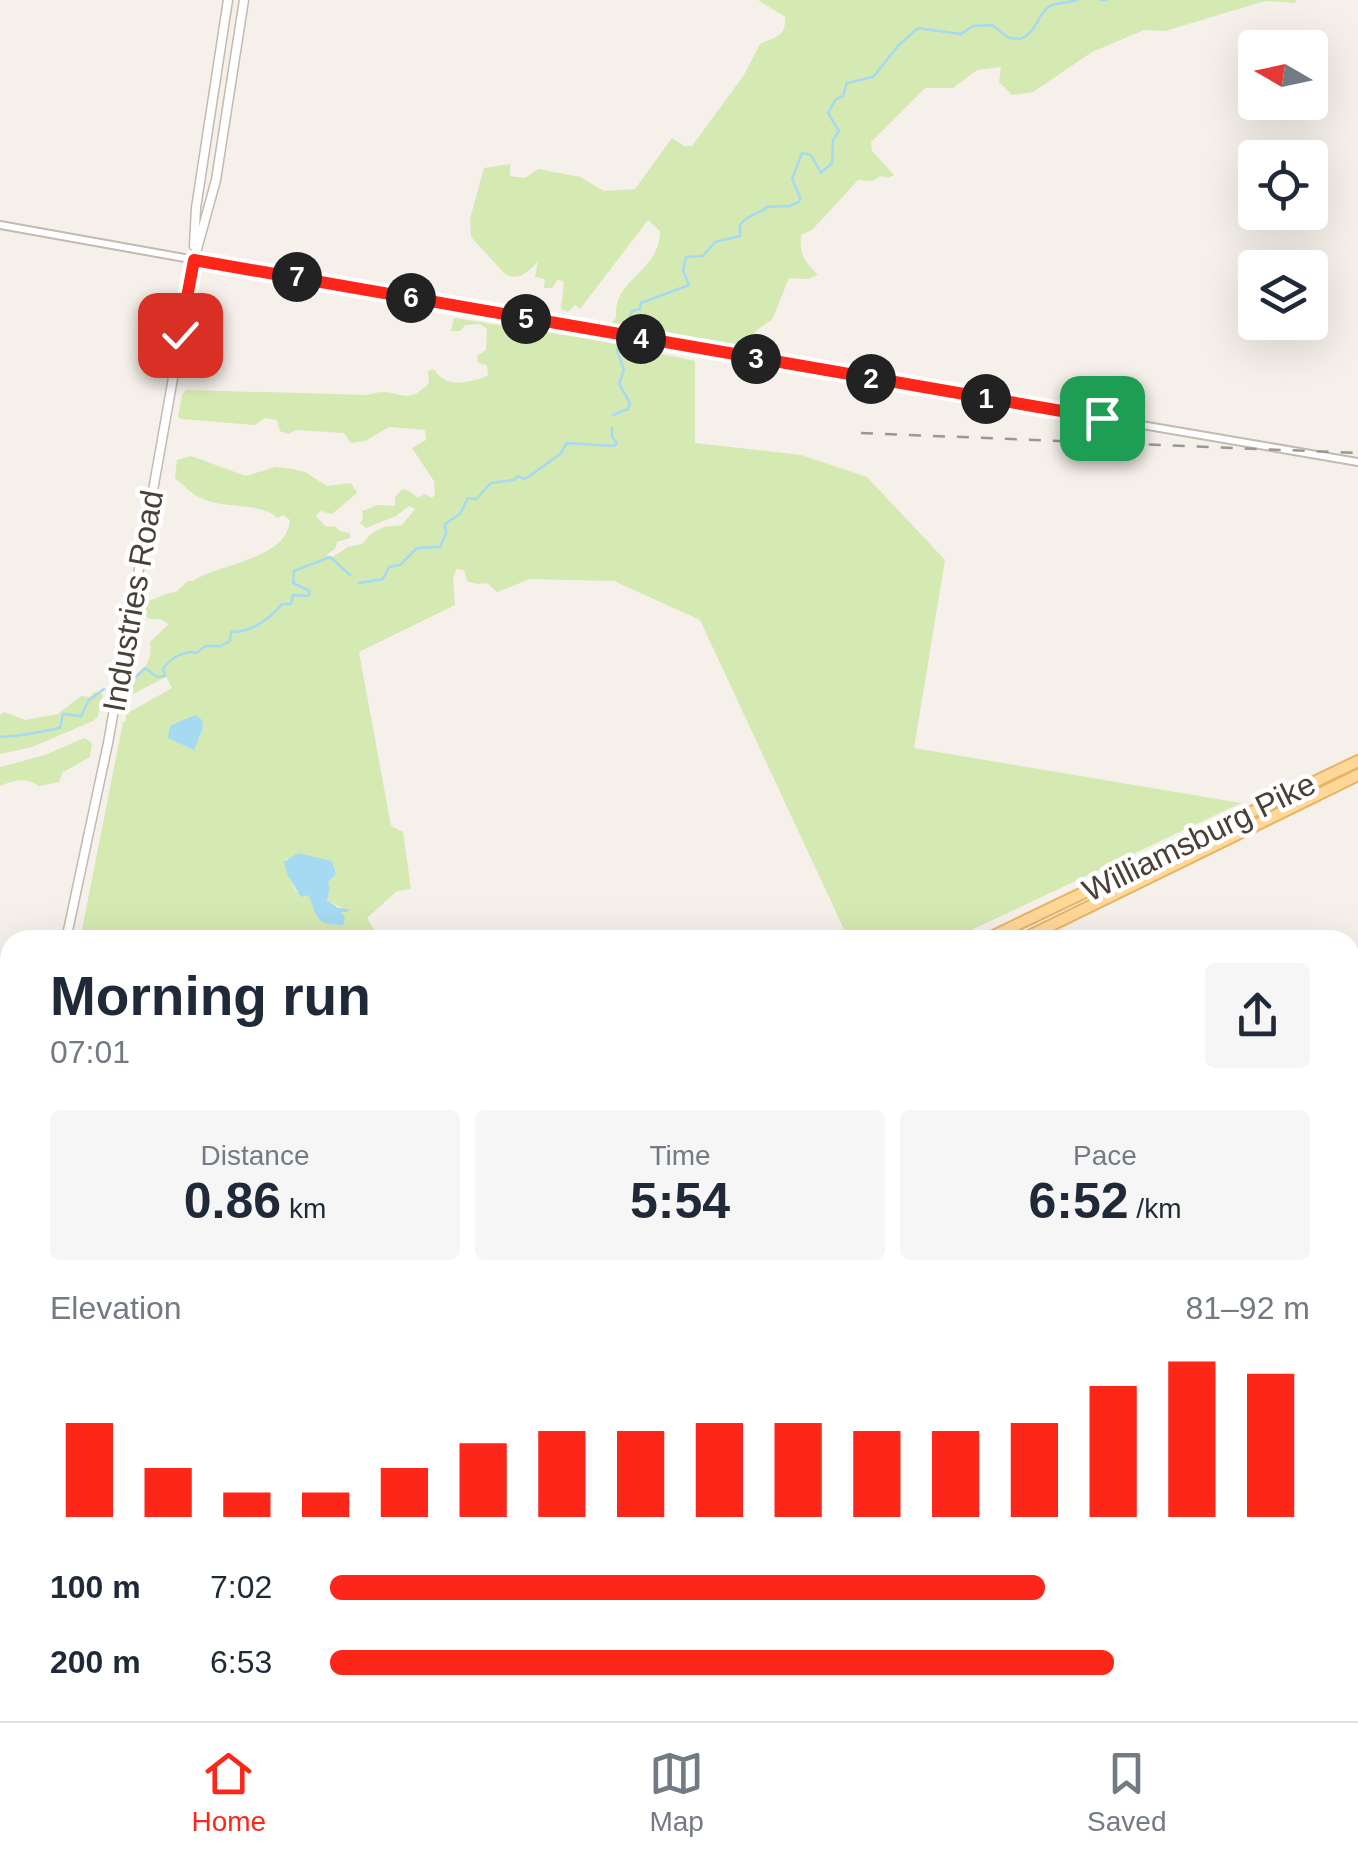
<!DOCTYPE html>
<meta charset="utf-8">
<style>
body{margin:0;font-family:Helvetica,sans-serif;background:#f6f6f7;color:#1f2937;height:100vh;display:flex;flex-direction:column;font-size:38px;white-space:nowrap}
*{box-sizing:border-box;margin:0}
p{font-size:32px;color:#747a83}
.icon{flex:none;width:55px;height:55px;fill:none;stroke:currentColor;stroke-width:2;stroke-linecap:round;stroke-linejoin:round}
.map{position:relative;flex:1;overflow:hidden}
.details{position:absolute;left:0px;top:930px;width:1360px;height:792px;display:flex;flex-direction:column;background:#fff;border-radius:30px 30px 0 0;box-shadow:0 10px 40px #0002}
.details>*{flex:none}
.needle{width:65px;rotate:279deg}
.tools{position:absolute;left:1238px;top:30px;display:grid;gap:20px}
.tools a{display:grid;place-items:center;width:90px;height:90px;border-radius:10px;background:#fff;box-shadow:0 10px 40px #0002;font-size:50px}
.pin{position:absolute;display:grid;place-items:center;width:85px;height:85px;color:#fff;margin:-42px;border-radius:20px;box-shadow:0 5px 15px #0006}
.km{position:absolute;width:50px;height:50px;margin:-25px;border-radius:50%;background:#222;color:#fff;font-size:28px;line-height:50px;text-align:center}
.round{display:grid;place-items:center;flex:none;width:105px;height:105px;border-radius:10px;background:#f6f6f7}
.summary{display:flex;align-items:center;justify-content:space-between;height:170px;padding:0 50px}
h1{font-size:55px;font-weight:700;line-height:75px}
.metrics{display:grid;grid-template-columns:repeat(3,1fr);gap:15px;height:170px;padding:10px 50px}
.metrics div{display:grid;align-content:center;border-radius:10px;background:#f6f6f7;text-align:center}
.metrics b{font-size:50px;font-weight:700}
.metrics small{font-size:28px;font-weight:400}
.metrics p{font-size:28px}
.chart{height:280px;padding:20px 50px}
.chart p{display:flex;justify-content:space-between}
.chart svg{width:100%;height:180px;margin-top:10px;stroke:#fc2619;stroke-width:6}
ul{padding:0 50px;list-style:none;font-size:32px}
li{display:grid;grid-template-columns:160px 120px 1fr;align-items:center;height:75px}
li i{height:25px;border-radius:12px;background:#fc2619}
.tabs{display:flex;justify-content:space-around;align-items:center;height:140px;border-top:2px solid #e0e1e3;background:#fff;font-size:28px;color:#747a83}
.tabs a{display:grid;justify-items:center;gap:5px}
.tabs .active{color:#fc2619}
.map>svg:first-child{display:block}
.green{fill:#d5e9b2;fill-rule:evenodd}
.water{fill:#a6daf2}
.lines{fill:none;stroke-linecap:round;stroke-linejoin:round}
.stream{stroke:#a6daf2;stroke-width:2.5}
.minor-casing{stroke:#c4baaf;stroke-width:10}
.tertiary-casing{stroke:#c4baaf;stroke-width:11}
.primary-casing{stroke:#e6b466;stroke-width:14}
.minor{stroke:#fff;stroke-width:6}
.tertiary{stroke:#fff;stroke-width:8}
.primary{stroke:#ffd898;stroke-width:10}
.rail{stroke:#989898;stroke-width:2.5;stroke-dasharray:12 12;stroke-linecap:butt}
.route-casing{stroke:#fff;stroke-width:20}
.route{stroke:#fc2619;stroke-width:12}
.labels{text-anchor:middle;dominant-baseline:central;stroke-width:9;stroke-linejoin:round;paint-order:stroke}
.street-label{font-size:32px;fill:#494037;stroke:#fff}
</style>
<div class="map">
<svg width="1358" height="1721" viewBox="0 0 1358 1721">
<rect width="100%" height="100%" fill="#f5f0e9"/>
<g class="green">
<path d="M 758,0 L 1296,0 L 1295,3 L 1265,1 L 1165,31 L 1144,30 L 1092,52 L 1033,92 L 1012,95 L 999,82 L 1001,67 L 977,70 L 953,88 L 925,88 L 871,142 L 872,151 L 894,175 L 888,178 L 881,176 L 872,181 L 858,180 L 812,230 L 801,235 C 799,254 805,262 818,275 L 808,279 L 789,278 L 772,320 C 759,327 751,334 747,348 L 720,349 L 607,327 L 616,318 C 613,277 660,273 660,231 L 648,220 L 580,309 L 575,305 L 568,312 L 561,309 L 564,282 L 558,279 L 552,288 L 544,288 L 545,279 L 535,277 L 538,262 C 527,271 520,282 505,274 L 471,237 L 470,219 L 484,168 L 510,164 L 510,176 L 525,178 L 538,169 L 580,177 L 604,191 L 635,189 L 672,138 L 684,146 L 692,146 L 744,75 L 760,44 C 776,36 786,37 785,17 Z"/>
<path d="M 454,318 L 590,339 L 695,361 L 695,443 L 801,455 L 867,477 L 945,560 L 914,748 L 1241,803 L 950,940 L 849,940 L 700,620 L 614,581 L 530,579 L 497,592 L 487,583 L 477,584 L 467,581 L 464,570 L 456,569 L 453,580 L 455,605 L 359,652 L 391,826 L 403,832 L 411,889 L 397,891 L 367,918 L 381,940 L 80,940 L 123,722 L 126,721 L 126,714 L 172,688 L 166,677 L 129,696 C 133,673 154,670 150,642 L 169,624 L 160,619 L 149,619 L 143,614 L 144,601 C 156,601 164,592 176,592 L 188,581 L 193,581 C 220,563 287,560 290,520 L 283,515 L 278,518 C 257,501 226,510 201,498 C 192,494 183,485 175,478 L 177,460 L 191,456 L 246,476 L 276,467 L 293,469 L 305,472 L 327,486 L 351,483 L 357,493 L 332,514 L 320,511 L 316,516 L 326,527 L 335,526 L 340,531 L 350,533 L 350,538 L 337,542 L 335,549 L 327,554 L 329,559 L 348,547 L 362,544 L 372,533 L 384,527 L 402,525 L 415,509 L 409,506 L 396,516 L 366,528 L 360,523 L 363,519 L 362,511 L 378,505 L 395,506 L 395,497 L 402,489 L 409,491 L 418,498 L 425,494 L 432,498 L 435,494 L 434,481 L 412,448 L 426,440 L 425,430 L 389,427 L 365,441 L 351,443 L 344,433 L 297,430 L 288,434 L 280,431 L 277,420 L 265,418 L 255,425 L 181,419 L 178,417 L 182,395 L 186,390 L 368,395 C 396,384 404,410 429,383 L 428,371 L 434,369 C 446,390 469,382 488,376 L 487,365 L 478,363 L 477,356 L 486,350 L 487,329 L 480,324 L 465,325 L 460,331 L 451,331 ZM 310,856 L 332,861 L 336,874 L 328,882 L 330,889 L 327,900 L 348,912 L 341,912 L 342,925 C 318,926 317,914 308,895 L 296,891 L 286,871 L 286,859 Z"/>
<polygon points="94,692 103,694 98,716 93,721 32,747 0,754 0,715 4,712 25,720 58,714 81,696 90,697"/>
<path d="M 84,738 L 92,743 L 90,757 L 63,772 L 59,782 L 39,786 C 24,777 15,780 0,786 L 0,767 L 45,755 Z"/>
</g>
<g class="water">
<polygon points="195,715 202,720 203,728 194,750 168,738 170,726"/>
<path d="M 298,853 L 332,861 L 336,874 L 328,882 L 330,889 L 327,900 L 338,908 L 349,909 L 348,912 L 341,912 L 345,918 L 343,925 C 314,925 319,918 308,895 L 301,897 L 287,874 L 284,862 Z"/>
</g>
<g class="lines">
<g class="stream">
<polyline points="1100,0 1107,0"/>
<path d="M 627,324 L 632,311 L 640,309 L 641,303 L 689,285 L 683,270 L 686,257 L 703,256 L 715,242 L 740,236 L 740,225 C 749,213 759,215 767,207 L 789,206 L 799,202 L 800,197 L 792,179 L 802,153 L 811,155 L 821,173 L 832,163 L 833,140 L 839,131 L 828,113 L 836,99 L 843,96 L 847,83 L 873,77 L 899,45 L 918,28 L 961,34 L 973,26 L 992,25 L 1009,38 L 1021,39 C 1039,30 1036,15 1050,6 C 1058,2 1068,3 1077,0"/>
<polyline points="613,415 628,409 630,403 619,384 624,370 617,350"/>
<polyline points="359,583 383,579 389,567 400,565 417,548 440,547 446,533 445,524 460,514 468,498 476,499 491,483 514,480 518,476 524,479 528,477 560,454 567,443 614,446 617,443 612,437 612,428"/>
<path d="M 132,681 L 145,668 L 157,677 L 165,676 L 163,669 C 170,658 185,650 196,653 L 206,646 L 221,646 L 230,641 L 231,632 C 250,633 270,619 282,604 L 291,604 L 293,595 L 308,596 L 310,591 L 293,583 L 294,571 L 330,557 L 350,575"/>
<path d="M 0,737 C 22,736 39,732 60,728 L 63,714 L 81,716 L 89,700 L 104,689"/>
</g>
<g class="minor-casing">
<g id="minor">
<polyline points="0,225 587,330 1358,462"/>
<polyline points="0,1189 10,1191"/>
<polyline points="1350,1524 1358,1518"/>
<polyline points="0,1525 10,1497"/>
<polyline points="171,1721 173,1712"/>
<polyline points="765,1721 766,1712"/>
</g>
</g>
<g class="tertiary-casing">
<g id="tertiary">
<polyline points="194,246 196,208 228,0"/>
<polyline points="66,940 108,743 194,260 216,180 244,0"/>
</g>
</g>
<g class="primary-casing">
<g id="primary">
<polyline points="985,940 1358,761"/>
<polyline points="1021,940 1358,775"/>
<polyline points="0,1400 10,1396"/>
<polyline points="0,1418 10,1413"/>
</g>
</g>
<use href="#minor" class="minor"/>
<use href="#tertiary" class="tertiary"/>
<use href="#primary" class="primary"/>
<polyline class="rail" points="861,433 1358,453"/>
</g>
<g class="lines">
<g class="route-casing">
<polyline id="route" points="180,335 194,260 1102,418"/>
</g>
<use href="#route" class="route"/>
</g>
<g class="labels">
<g class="street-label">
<text transform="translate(133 601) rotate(-80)">Industries Road</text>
<text transform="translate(1199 837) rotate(-26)">Williamsburg Pike</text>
</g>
</g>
</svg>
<div class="tools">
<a><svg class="needle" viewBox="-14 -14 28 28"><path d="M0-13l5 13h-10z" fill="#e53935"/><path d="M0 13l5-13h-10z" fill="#747a83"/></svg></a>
<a><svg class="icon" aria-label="locate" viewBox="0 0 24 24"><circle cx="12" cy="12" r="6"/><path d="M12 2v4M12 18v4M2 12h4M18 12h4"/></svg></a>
<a><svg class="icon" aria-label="layers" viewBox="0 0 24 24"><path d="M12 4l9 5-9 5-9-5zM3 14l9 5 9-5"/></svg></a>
</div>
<div class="pin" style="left:1102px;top:418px;background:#1e9e55"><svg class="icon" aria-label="arrive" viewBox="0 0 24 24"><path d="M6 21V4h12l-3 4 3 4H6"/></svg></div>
<div class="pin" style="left:180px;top:335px;background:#d93025"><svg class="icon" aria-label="check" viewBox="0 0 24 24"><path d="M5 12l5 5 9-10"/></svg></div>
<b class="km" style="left:986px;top:399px">1</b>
<b class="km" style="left:871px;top:379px">2</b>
<b class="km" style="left:756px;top:359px">3</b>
<b class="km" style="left:641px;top:339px">4</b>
<b class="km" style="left:526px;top:319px">5</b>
<b class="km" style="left:411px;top:298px">6</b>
<b class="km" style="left:297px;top:277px">7</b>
<section class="details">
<div class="summary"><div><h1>Morning run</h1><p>07:01</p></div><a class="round"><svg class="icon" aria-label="share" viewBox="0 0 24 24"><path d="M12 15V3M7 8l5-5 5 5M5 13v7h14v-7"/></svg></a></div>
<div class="metrics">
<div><p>Distance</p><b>0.86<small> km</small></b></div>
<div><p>Time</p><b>5:54</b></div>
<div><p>Pace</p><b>6:52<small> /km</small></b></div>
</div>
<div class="chart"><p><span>Elevation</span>81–92 m</p>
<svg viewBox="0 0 160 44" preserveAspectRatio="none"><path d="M5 44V21M15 44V32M25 44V38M35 44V38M45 44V32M55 44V26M65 44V23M75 44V23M85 44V21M95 44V21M105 44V23M115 44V23M125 44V21M135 44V12M145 44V6M155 44V9"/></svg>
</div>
<ul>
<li><b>100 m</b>7:02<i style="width:73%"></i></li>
<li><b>200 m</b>6:53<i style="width:80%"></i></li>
</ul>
</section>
</div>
<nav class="tabs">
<a class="active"><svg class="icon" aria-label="home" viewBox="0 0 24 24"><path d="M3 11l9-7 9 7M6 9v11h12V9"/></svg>Home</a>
<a><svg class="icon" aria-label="map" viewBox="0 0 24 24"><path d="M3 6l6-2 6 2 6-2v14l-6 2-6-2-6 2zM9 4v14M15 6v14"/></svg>Map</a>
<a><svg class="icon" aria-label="saved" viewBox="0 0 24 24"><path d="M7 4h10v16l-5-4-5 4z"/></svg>Saved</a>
</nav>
